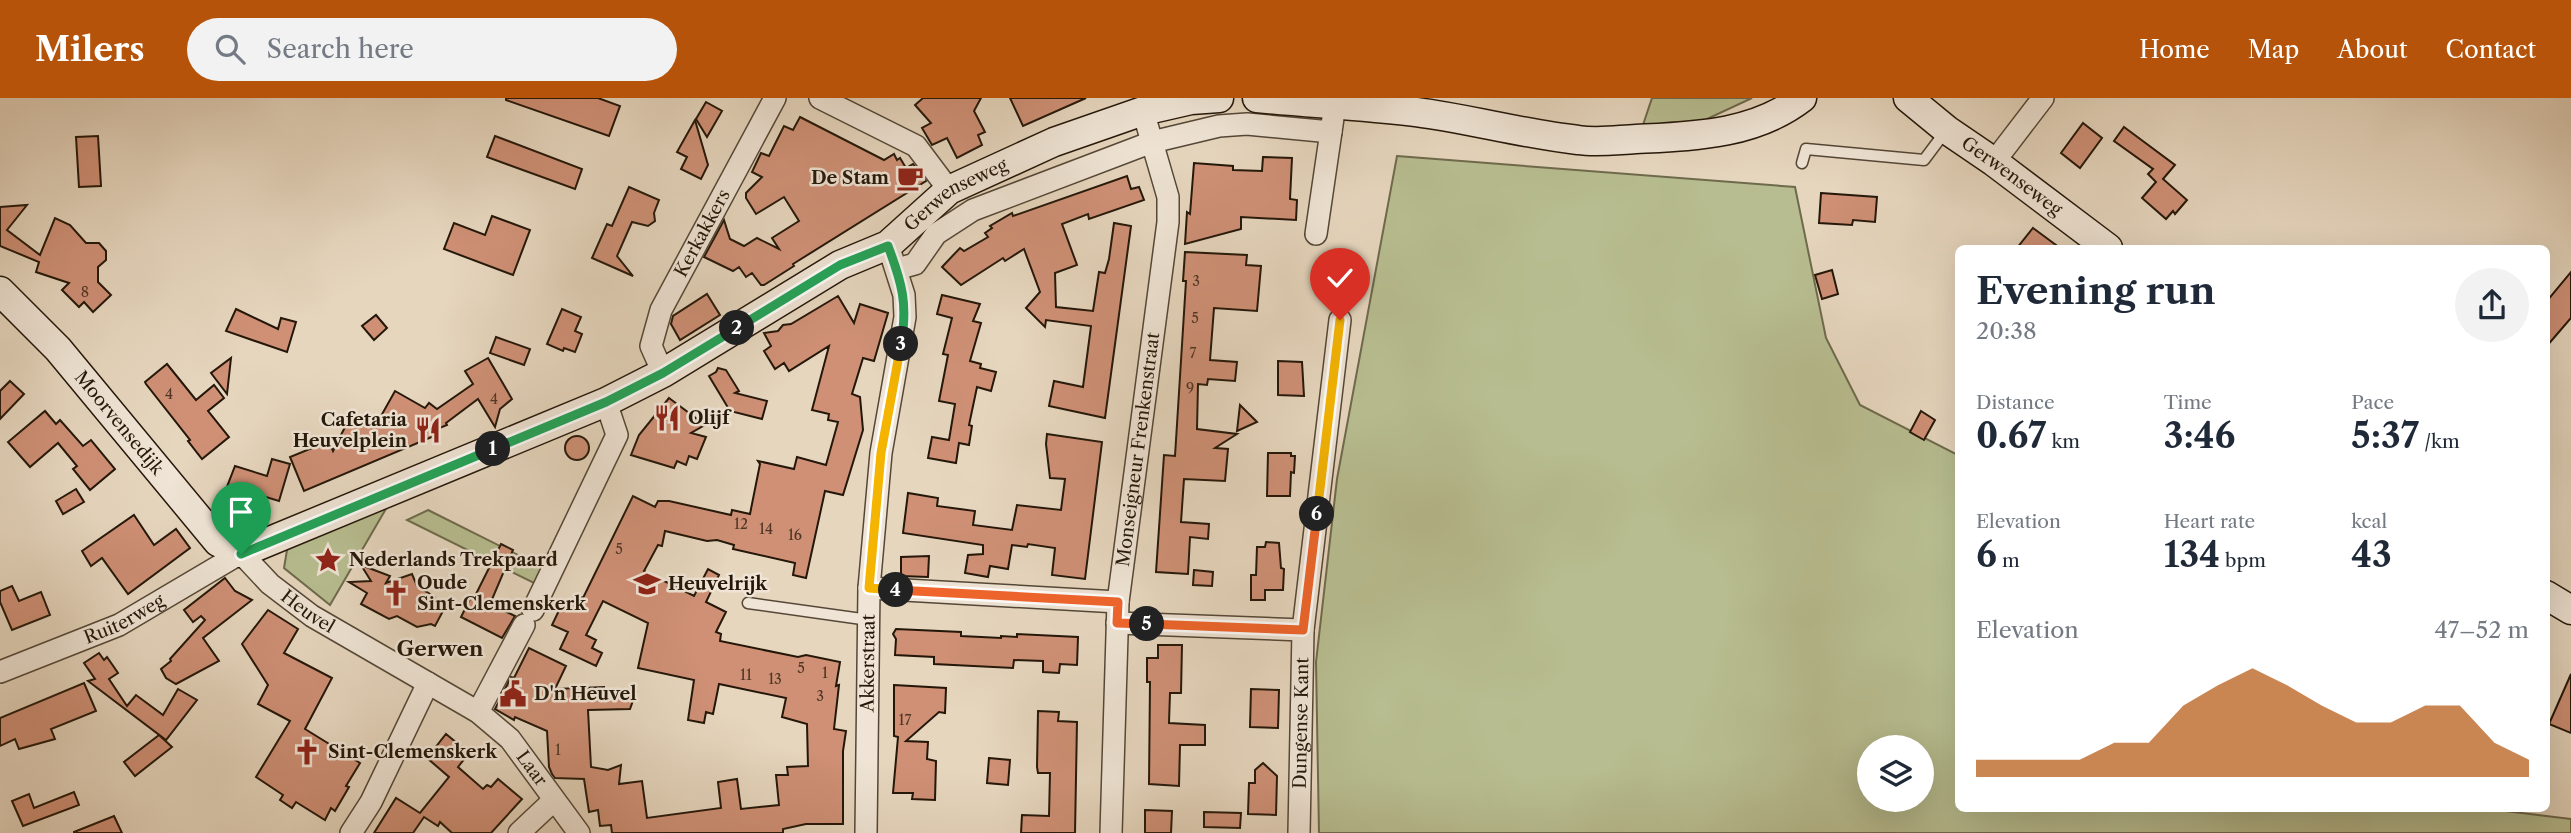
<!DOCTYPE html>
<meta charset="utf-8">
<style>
body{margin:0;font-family:"Libre Caslon Text",serif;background:#f2f2f3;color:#1f2937;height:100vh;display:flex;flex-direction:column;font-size:26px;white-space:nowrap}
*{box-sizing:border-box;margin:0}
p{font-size:23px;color:#747a83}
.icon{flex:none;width:38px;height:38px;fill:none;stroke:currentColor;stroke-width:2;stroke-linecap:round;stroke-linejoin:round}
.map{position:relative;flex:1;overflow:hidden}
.panel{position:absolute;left:1955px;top:147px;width:595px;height:567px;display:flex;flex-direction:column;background:#fff;border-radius:10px;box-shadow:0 7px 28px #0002}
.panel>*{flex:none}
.tools{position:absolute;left:1857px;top:637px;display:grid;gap:14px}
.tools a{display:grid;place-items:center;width:77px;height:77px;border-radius:50%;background:#fff;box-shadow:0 7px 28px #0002;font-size:35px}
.pin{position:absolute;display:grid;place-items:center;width:60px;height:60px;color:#fff;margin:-72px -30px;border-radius:50% 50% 50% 0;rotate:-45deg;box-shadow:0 0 7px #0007}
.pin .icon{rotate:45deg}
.km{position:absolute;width:35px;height:35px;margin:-18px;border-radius:50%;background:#222;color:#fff;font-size:19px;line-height:35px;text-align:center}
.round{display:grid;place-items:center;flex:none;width:74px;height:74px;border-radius:37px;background:#f2f2f3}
.overview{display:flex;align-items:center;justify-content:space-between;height:119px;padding:0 21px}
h1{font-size:38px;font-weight:800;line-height:52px}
.stats{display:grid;grid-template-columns:repeat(3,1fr);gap:10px;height:119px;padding:7px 21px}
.stats div{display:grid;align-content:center}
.stats b{font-size:35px;font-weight:800}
.stats small{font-size:19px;font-weight:400}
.stats p{font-size:19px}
.chart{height:196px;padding:14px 21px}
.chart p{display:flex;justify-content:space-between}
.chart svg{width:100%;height:126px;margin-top:7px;fill:#b45309;opacity:.7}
header{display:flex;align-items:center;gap:42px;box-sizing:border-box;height:98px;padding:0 35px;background:#b45309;color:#fff}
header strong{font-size:33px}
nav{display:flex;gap:38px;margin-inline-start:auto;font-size:24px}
.search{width:490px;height:63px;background:#f2f2f3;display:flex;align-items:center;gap:18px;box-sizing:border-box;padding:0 24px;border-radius:38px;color:#747a83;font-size:26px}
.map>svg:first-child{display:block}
.green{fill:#b7bd90;stroke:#6e6a4c;stroke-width:2;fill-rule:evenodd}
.building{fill:#cf9076;stroke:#241709;stroke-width:2}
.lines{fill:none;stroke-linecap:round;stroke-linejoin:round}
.lane-casing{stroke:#544736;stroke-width:13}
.street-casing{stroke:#544736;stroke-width:24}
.secondary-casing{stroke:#241709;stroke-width:31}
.lane{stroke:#efe4d5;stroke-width:10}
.street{stroke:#efe4d5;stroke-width:21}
.secondary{stroke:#efe4d5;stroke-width:28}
.split-1-casing{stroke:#fff;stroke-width:14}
.split-2-casing{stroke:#fff;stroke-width:14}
.split-3-casing{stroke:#fff;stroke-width:14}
.split-4-casing{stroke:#fff;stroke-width:14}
.split-5-casing{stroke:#fff;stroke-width:14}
.split-6-casing{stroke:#fff;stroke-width:14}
.split-7-casing{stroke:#fff;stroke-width:14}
.split-1{stroke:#22a559;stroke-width:9}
.split-2{stroke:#22a559;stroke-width:9}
.split-3{stroke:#22a559;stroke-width:9}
.split-4{stroke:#f5b400;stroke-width:9}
.split-5{stroke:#f0652b;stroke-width:9}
.split-6{stroke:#f0652b;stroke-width:9}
.split-7{stroke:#f5b400;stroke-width:9}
.labels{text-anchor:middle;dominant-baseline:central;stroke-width:5;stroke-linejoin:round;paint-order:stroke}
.number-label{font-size:14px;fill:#4f3524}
.street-label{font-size:18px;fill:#241709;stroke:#efe4d5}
.poi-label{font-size:18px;font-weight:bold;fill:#241709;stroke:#efe4d5;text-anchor:start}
.quarter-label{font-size:21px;font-weight:bold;fill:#241709;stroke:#efe4d5}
</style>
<header>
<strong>Milers</strong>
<div class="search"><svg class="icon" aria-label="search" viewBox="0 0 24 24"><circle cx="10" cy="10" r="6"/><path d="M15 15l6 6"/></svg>Search here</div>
<nav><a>Home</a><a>Map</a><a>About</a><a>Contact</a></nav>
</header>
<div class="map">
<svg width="2571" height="735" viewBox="0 0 2571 735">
<rect width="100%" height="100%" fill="#e6d6be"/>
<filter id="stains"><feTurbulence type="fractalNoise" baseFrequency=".00286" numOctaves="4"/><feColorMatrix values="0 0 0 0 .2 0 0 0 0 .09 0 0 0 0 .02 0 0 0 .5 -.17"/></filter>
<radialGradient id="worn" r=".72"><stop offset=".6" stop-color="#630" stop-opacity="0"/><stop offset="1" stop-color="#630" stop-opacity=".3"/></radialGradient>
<g class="green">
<polygon points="1652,0 1752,0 1692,28 1642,30"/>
<path d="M 1397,58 L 1795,89 L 1826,240 L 1860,307 L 1958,357 L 1958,710 L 2481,710 L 2571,721 L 2571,735 L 1319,735 L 1316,564 L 1337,381 ZM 1869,649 L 1922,649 L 1922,702 L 1869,702 Z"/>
<polygon points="387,409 330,507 284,470 288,446"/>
<polygon points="428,412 544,470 536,486 407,422"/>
</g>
<g class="building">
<polygon points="506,0 598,0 620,8 609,38 506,2"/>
<polygon points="923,0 981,0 974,13 985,34 978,37 982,47 957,60 947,40 932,47 922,30 931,25 915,7"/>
<polygon points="1010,0 1086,0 1023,28"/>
<polygon points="706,4 722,13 707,39 696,21"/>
<polygon points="800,19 884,62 894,56 897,62 900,60 906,70 913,66 926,83 793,166 794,168 764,187 761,187 752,175 746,179 739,169 733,173 704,159 724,122 730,141 744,148 757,140 779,151 772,140 799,123 784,99 756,116 746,100 746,95 762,79 752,74 761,55 769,58 784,28 793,32"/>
<polygon points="695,22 708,67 701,81 681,71 687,59 677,54"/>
<polygon points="2083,25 2102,40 2080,70 2061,55"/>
<polygon points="2124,29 2175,67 2163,81 2187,102 2175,116 2173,113 2166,121 2142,100 2156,84 2148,76 2153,71 2114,43"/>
<polygon points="98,38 101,88 79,89 76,39"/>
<polygon points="495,38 582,71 575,91 487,59"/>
<polygon points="1263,59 1292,60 1290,101 1297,102 1296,122 1241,119 1241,131 1185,146 1187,114 1190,116 1194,65 1233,68 1233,72 1262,73"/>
<polygon points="1127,78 1131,91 1139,89 1144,102 1089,121 1088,116 1062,126 1077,167 1055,175 1056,209 1093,213 1099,174 1105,175 1109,161 1114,125 1131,128 1105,320 1049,308 1054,283 1083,289 1091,228 1046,222 1045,229 1026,210 1040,194 1024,151 1005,163 1003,160 961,187 942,169 960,150 964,153 988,139 985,135 992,130 990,128 1012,115 1013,118"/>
<polygon points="629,89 659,102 654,115 655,123 648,128 632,124 617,158 633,178 592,160 607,126 612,128"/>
<polygon points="1821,95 1877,99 1875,124 1853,122 1852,127 1819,125"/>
<polygon points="27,107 7,132 40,157 55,120 70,127 86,145 99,145 106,153 106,162 98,169 98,184 111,197 93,214 84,204 79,209 62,192 69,185 36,174 39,164 0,148 0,109"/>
<polygon points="492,118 530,132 513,177 444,151 454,125 485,137"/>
<polygon points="2033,130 2060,150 2017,150"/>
<polygon points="1185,154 1247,157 1246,167 1261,168 1257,213 1214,210 1210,262 1237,264 1235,283 1208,281 1207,287 1198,286 1197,331 1237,336 1215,350 1228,351 1225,383 1184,381 1181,424 1209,426 1208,441 1190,439 1188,476 1156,474 1164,357 1175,358 1186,183 1183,183"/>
<polygon points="1832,172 1838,196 1822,201 1815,177"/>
<polygon points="2571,174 2571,220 2546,249 2546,204"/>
<polygon points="707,196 720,217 680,242 671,226 673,218"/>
<polygon points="942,197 980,206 973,223 981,225 970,263 981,266 980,270 996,274 991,293 977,289 969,327 972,328 969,347 959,345 956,365 928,360 932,339 949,342 955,306 939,303 948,257 943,256 952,220 937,216"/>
<polygon points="838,198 854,225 860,206 888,215 874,263 863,260 852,296 860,299 863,332 843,397 825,393 806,480 793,477 795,465 733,451 734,447 717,442 707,443 665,433 662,448 658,447 644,473 694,498 708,471 719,477 706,504 726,514 716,534 721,536 720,543 798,559 806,557 840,564 836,588 839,587 834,631 846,633 843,653 843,726 806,726 783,731 783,735 612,735 611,727 600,728 598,712 589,714 584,681 555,680 552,676 549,669 547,633 515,619 514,622 495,611 511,579 514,580 529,550 566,568 555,591 604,589 604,595 636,594 630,611 588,612 591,669 608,672 621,667 619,686 642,683 647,720 721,710 718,684 737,681 741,711 779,707 776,677 788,677 787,669 808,668 807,626 782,619 786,600 719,586 713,616 706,614 704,625 688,622 694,582 638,570 648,525 603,503 586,537 596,542 592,550 602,555 596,568 560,551 568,534 552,527 564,502 571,505 575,497 583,500 633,398 655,409 658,403 669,403 731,417 732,412 750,416 760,366 758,363 794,371 797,359 826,367 838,324 828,322 829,316 812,312 829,248 789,273 784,265 775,271 764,253 771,248 764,235 778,233 783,227 791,226"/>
<polygon points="236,211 278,231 281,220 296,224 287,254 226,233"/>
<polygon points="562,211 581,219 575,233 582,236 575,254 564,250 563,253 547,246"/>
<polygon points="376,217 387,230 374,242 362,228"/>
<polygon points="496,239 530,251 524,267 490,255"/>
<polygon points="231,260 227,296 211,275"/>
<polygon points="488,260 512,301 500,311 495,329 478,301 446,325 447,327 437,331 439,336 304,393 290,359 329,343 333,353 352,315 376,327 395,293 425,310 429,305 437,311 473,286 465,273"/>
<polygon points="1278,263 1302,264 1304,298 1278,297"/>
<polygon points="167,266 196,302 214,287 224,300 208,313 229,339 202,361 188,343 190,342 146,286 145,284"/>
<polygon points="718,270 726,272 739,293 735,295 767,303 762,321 730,313 709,278 716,274"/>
<polygon points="10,283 24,296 0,321 0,293"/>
<polygon points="669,300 705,327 691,335 706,339 697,361 689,358 686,367 677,363 674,370 631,357 639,337"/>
<polygon points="1240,307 1257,324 1237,333"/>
<polygon points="45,313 56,326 60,322 83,348 91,342 115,371 90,392 73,371 77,368 58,345 30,369 8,344"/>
<polygon points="1921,313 1935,322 1924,342 1910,334"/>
<polygon points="1047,336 1102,344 1085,481 1052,477 1055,450 1028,446 1027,449 1012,447 1008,471 990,468 988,479 965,475 968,457 983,456 983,447 903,435 908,395 938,400 937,408 975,413 973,427 1012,432 1017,407 1061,412 1065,381 1050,380 1046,346"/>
<circle cx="577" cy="350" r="12"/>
<polygon points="1268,355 1291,355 1291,358 1295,358 1294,375 1291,374 1290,398 1267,398"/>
<polygon points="272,361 290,366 279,403 256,396 254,402 251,401 243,422 218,412 235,368 267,378"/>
<polygon points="76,391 84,404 63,416 56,403"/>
<polygon points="134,417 154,447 176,431 190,450 128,496 102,460 91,468 82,453"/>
<polygon points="1266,444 1279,445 1281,470 1284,471 1283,492 1265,492 1265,502 1251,502 1251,477 1256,477 1257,449 1265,449"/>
<polygon points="501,446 513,452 490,506 515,518 502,540 461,519 472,497 475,498"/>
<polygon points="929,458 928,479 901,478 901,459"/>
<polygon points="361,467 390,478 386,485 412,476 417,488 435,499 436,510 443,513 435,528 431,526 417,529 397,518 389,521 361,506 367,495 349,484 371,483"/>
<polygon points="1194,472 1213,474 1212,488 1193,487"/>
<polygon points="225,480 235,493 252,502 203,540 219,563 176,586 166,580 161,571 171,563 170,561 205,522 201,518 193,524 184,512"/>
<polygon points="12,488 19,503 41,494 50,517 12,532 0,504 0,493"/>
<polygon points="268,512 298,531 284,555 332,580 305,631 360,665 346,688 349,689 335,713 331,710 325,722 296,704 292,710 280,702 283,697 256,679 290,623 258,606 268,587 242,546"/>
<polygon points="896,531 961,534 961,538 1001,540 1001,538 1017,539 1017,536 1078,539 1077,567 1060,566 1059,575 1043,574 1043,563 1014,562 1013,570 934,566 934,559 895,557 896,541 893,536"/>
<polygon points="1158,547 1182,547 1181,595 1170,595 1169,625 1205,627 1205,647 1180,647 1179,688 1149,686 1150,584 1147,584 1147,560 1158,560"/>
<polygon points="99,555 104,562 107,559 118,575 109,581 127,608 136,597 163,617 178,591 197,602 166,642 88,583 95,581 84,565"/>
<polygon points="2571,576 2571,635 2549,626"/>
<polygon points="84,585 96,613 51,631 55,641 19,651 15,641 0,648 0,620"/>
<polygon points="894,587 946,590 945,615 939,614 906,643 928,644 927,661 936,663 935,702 912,701 913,695 893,695 898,639 894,638"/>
<polygon points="1251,591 1279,592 1278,630 1250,629"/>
<polygon points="1038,613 1059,614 1058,623 1077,624 1075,735 1021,735 1022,717 1049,718 1050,675 1038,675 1037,669"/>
<polygon points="446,636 469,655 458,669 483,691 487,687 491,689 498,681 522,701 491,735 452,735 440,724 438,728 424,719 413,735 374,735 396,700 420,715 449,679 427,660"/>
<polygon points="159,637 172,649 135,678 124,664"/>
<polygon points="989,660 1010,662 1008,687 987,685"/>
<polygon points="1263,665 1277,678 1276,717 1248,716 1249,685 1255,685 1255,672"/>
<polygon points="74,694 79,707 23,728 12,703 29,696 34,710"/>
<polygon points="1145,712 1172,713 1171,735 1145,735"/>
<polygon points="1204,714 1241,715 1240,730 1204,729"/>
<polygon points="114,718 122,735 74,735 74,734"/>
</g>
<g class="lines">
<g class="lane-casing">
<g id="lane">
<polyline points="1802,65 1806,51 1924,62 1945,34"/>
<polyline points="748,505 869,522"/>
</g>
</g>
<g class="street-casing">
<g id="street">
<polyline points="820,0 916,48 949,92"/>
<polyline points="1994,64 2043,0"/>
<polyline points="1316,136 1333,20"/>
<polyline points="897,171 915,166 936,136 973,112 1152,44 1219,28 1247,26 1331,34"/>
<path id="s1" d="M 663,275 L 651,248 L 661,212 L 775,0"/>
<polyline points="869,490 1118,504"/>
<polyline points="533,512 617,337 606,304"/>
<polyline points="1117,525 1303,532"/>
<path id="s2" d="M 0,574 L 119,527 L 241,455 L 270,486 L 312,518 L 478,614 L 510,641 L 579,735"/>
<polyline points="478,614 524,527"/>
<polyline points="351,735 371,704 428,585"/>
<polyline points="519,735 554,702"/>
<path id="s3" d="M 866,735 L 869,490 L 881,355 L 905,219 L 904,197 L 888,147"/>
<path id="s4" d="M 1111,735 L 1118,504 L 1168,124 L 1168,99 L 1143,13"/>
<path id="s5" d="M 1299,735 L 1303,532 L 1340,222"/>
</g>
</g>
<g class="secondary-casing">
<g id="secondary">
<path d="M 1257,0 C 1310,5 1363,8 1416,14 C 1470,21 1523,36 1578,42 C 1598,45 1616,42 1636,41 C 1694,38 1754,37 1802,0"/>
<path id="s6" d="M 1908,0 L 1947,32 L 1994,64 L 2108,150"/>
<path id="s7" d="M 0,193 L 58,251 L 218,444 L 241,455 L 606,304 L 663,275 L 840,167 L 888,147 L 949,92 L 1054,44 L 1143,13 L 1191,2 L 1219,0"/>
<polyline points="2546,497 2571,512"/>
</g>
</g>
<use href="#lane" class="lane"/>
<use href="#street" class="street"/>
<use href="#secondary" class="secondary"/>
</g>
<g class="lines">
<g class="split-1-casing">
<polyline id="split-1" points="241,456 493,351"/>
</g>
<g class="split-2-casing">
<polyline id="split-2" points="493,351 606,304 663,275 737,230"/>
</g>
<g class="split-3-casing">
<path id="split-3" d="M 737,230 L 840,167 L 888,148 C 902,185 908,206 901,246"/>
</g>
<g class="split-4-casing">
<polyline id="split-4" points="896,492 869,490 881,355 901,246"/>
</g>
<g class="split-5-casing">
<polyline id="split-5" points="896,492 1118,504 1117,525 1147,526"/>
</g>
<g class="split-6-casing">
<polyline id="split-6" points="1147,526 1303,532 1317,416"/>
</g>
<g class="split-7-casing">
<polyline id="split-7" points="1317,416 1340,222"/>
</g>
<use href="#split-1" class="split-1"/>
<use href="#split-2" class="split-2"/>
<use href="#split-3" class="split-3"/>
<use href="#split-4" class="split-4"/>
<use href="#split-5" class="split-5"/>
<use href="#split-6" class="split-6"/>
<use href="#split-7" class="split-7"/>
</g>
<defs>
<g id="cafe-bare" transform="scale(2.1)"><path d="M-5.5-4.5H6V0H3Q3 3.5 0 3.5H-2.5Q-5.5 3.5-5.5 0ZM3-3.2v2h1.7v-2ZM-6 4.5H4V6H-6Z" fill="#8f2418" stroke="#efe4d5" stroke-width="2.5" paint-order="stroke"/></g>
<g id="restaurant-bare" transform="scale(2.1)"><path d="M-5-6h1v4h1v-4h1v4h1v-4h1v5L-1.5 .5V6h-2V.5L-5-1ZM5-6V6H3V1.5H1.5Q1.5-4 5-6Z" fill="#8f2418" stroke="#efe4d5" stroke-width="2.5" paint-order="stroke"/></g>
<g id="sight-bare" transform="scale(2.1)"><path d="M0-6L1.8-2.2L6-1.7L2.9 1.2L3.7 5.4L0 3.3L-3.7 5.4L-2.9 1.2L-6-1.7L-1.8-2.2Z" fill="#8f2418" stroke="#efe4d5" stroke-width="2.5" paint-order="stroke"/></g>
<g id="school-bare" transform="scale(2.1)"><path d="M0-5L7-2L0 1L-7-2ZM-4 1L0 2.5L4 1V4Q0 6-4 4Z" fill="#8f2418" stroke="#efe4d5" stroke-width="2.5" paint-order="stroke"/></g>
<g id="church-bare" transform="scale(2.1)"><path d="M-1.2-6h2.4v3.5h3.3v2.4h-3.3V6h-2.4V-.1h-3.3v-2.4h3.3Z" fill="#8f2418" stroke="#efe4d5" stroke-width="2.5" paint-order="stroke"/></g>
<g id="civic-bare" transform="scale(2.1)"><path d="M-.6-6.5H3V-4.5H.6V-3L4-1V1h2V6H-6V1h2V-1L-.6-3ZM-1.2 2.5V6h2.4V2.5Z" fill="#8f2418" stroke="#efe4d5" stroke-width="2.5" paint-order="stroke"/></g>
</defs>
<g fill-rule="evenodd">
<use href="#cafe-bare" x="910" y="80"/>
<use href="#restaurant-bare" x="667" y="320"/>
<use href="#restaurant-bare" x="428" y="332"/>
<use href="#sight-bare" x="328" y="462"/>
<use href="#school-bare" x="647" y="486"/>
<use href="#church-bare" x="396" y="495"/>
<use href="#civic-bare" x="513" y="596"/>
<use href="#church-bare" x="307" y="654"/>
</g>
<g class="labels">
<g class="number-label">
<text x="1196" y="183">3</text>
<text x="85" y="194">8</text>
<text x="1195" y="220">5</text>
<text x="1193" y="255">7</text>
<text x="1190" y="290">9</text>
<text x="169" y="296">4</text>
<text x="494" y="301">4</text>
<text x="741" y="426">12</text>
<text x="766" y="431">14</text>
<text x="795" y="437">16</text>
<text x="619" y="451">5</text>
<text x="801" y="570">5</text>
<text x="825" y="575">1</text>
<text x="746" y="577">11</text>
<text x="775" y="581">13</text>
<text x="820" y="598">3</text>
<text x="905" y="622">17</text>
<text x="558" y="652">1</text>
</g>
<g class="street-label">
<text stroke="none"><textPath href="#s6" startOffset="130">Gerwenseweg</textPath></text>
<text stroke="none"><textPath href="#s7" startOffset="1162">Gerwenseweg</textPath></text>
<text stroke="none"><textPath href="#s1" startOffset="154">Kerkakkers</textPath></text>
<text stroke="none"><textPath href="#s7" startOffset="178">Moorvensedijk</textPath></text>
<text stroke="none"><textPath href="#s4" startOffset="385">Monseigneur Frenkenstraat</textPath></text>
<text stroke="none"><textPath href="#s2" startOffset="359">Heuvel</textPath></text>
<text stroke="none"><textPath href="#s2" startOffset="135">Ruiterweg</textPath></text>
<text stroke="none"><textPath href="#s3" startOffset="170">Akkerstraat</textPath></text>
<text stroke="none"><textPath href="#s5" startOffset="110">Dungense Kant</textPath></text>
<text stroke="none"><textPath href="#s2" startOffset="635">Laar</textPath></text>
</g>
<g class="poi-label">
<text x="889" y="80" text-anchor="end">De Stam</text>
<text x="688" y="320">Olijf</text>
<text x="407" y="322" text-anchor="end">Cafetaria<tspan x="407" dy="21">Heuvelplein</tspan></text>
<text x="349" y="462">Nederlands Trekpaard</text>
<text x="417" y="485">Oude<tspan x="417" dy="21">Sint-Clemenskerk</tspan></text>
<text x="668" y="486">Heuvelrijk</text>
<text x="534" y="596">D'n Heuvel</text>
<text x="328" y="654">Sint-Clemenskerk</text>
</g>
<g class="quarter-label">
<text x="440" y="550">Gerwen</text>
</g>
</g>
<rect width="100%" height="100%" filter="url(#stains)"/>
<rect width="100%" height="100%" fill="url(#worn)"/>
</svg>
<div class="tools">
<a><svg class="icon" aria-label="layers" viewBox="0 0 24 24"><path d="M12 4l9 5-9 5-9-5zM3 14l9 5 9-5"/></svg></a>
</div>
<div class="pin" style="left:241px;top:456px;background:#1e9e55"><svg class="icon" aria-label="arrive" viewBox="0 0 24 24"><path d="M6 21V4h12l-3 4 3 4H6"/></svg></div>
<div class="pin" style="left:1340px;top:222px;background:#d93025"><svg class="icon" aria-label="check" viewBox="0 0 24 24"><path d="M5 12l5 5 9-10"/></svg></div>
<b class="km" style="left:493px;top:351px">1</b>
<b class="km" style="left:737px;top:230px">2</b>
<b class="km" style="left:901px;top:246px">3</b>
<b class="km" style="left:896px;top:492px">4</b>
<b class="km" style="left:1147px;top:526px">5</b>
<b class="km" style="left:1317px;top:416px">6</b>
<section class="panel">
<div class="overview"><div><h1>Evening run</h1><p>20:38</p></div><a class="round"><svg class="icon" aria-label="share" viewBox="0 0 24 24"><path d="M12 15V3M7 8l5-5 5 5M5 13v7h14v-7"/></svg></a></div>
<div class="stats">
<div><p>Distance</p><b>0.67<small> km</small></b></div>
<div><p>Time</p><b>3:46</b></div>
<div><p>Pace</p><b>5:37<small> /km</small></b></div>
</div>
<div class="stats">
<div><p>Elevation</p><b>6<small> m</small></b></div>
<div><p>Heart rate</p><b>134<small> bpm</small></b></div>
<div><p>kcal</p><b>43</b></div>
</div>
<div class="chart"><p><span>Elevation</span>47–52 m</p>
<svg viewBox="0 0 160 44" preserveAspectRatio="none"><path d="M0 44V38L10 38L20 38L30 38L40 32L50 32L60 19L70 12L80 6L90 12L100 19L110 25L120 25L130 19L140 19L150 32L160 38V44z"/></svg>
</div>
</section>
</div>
